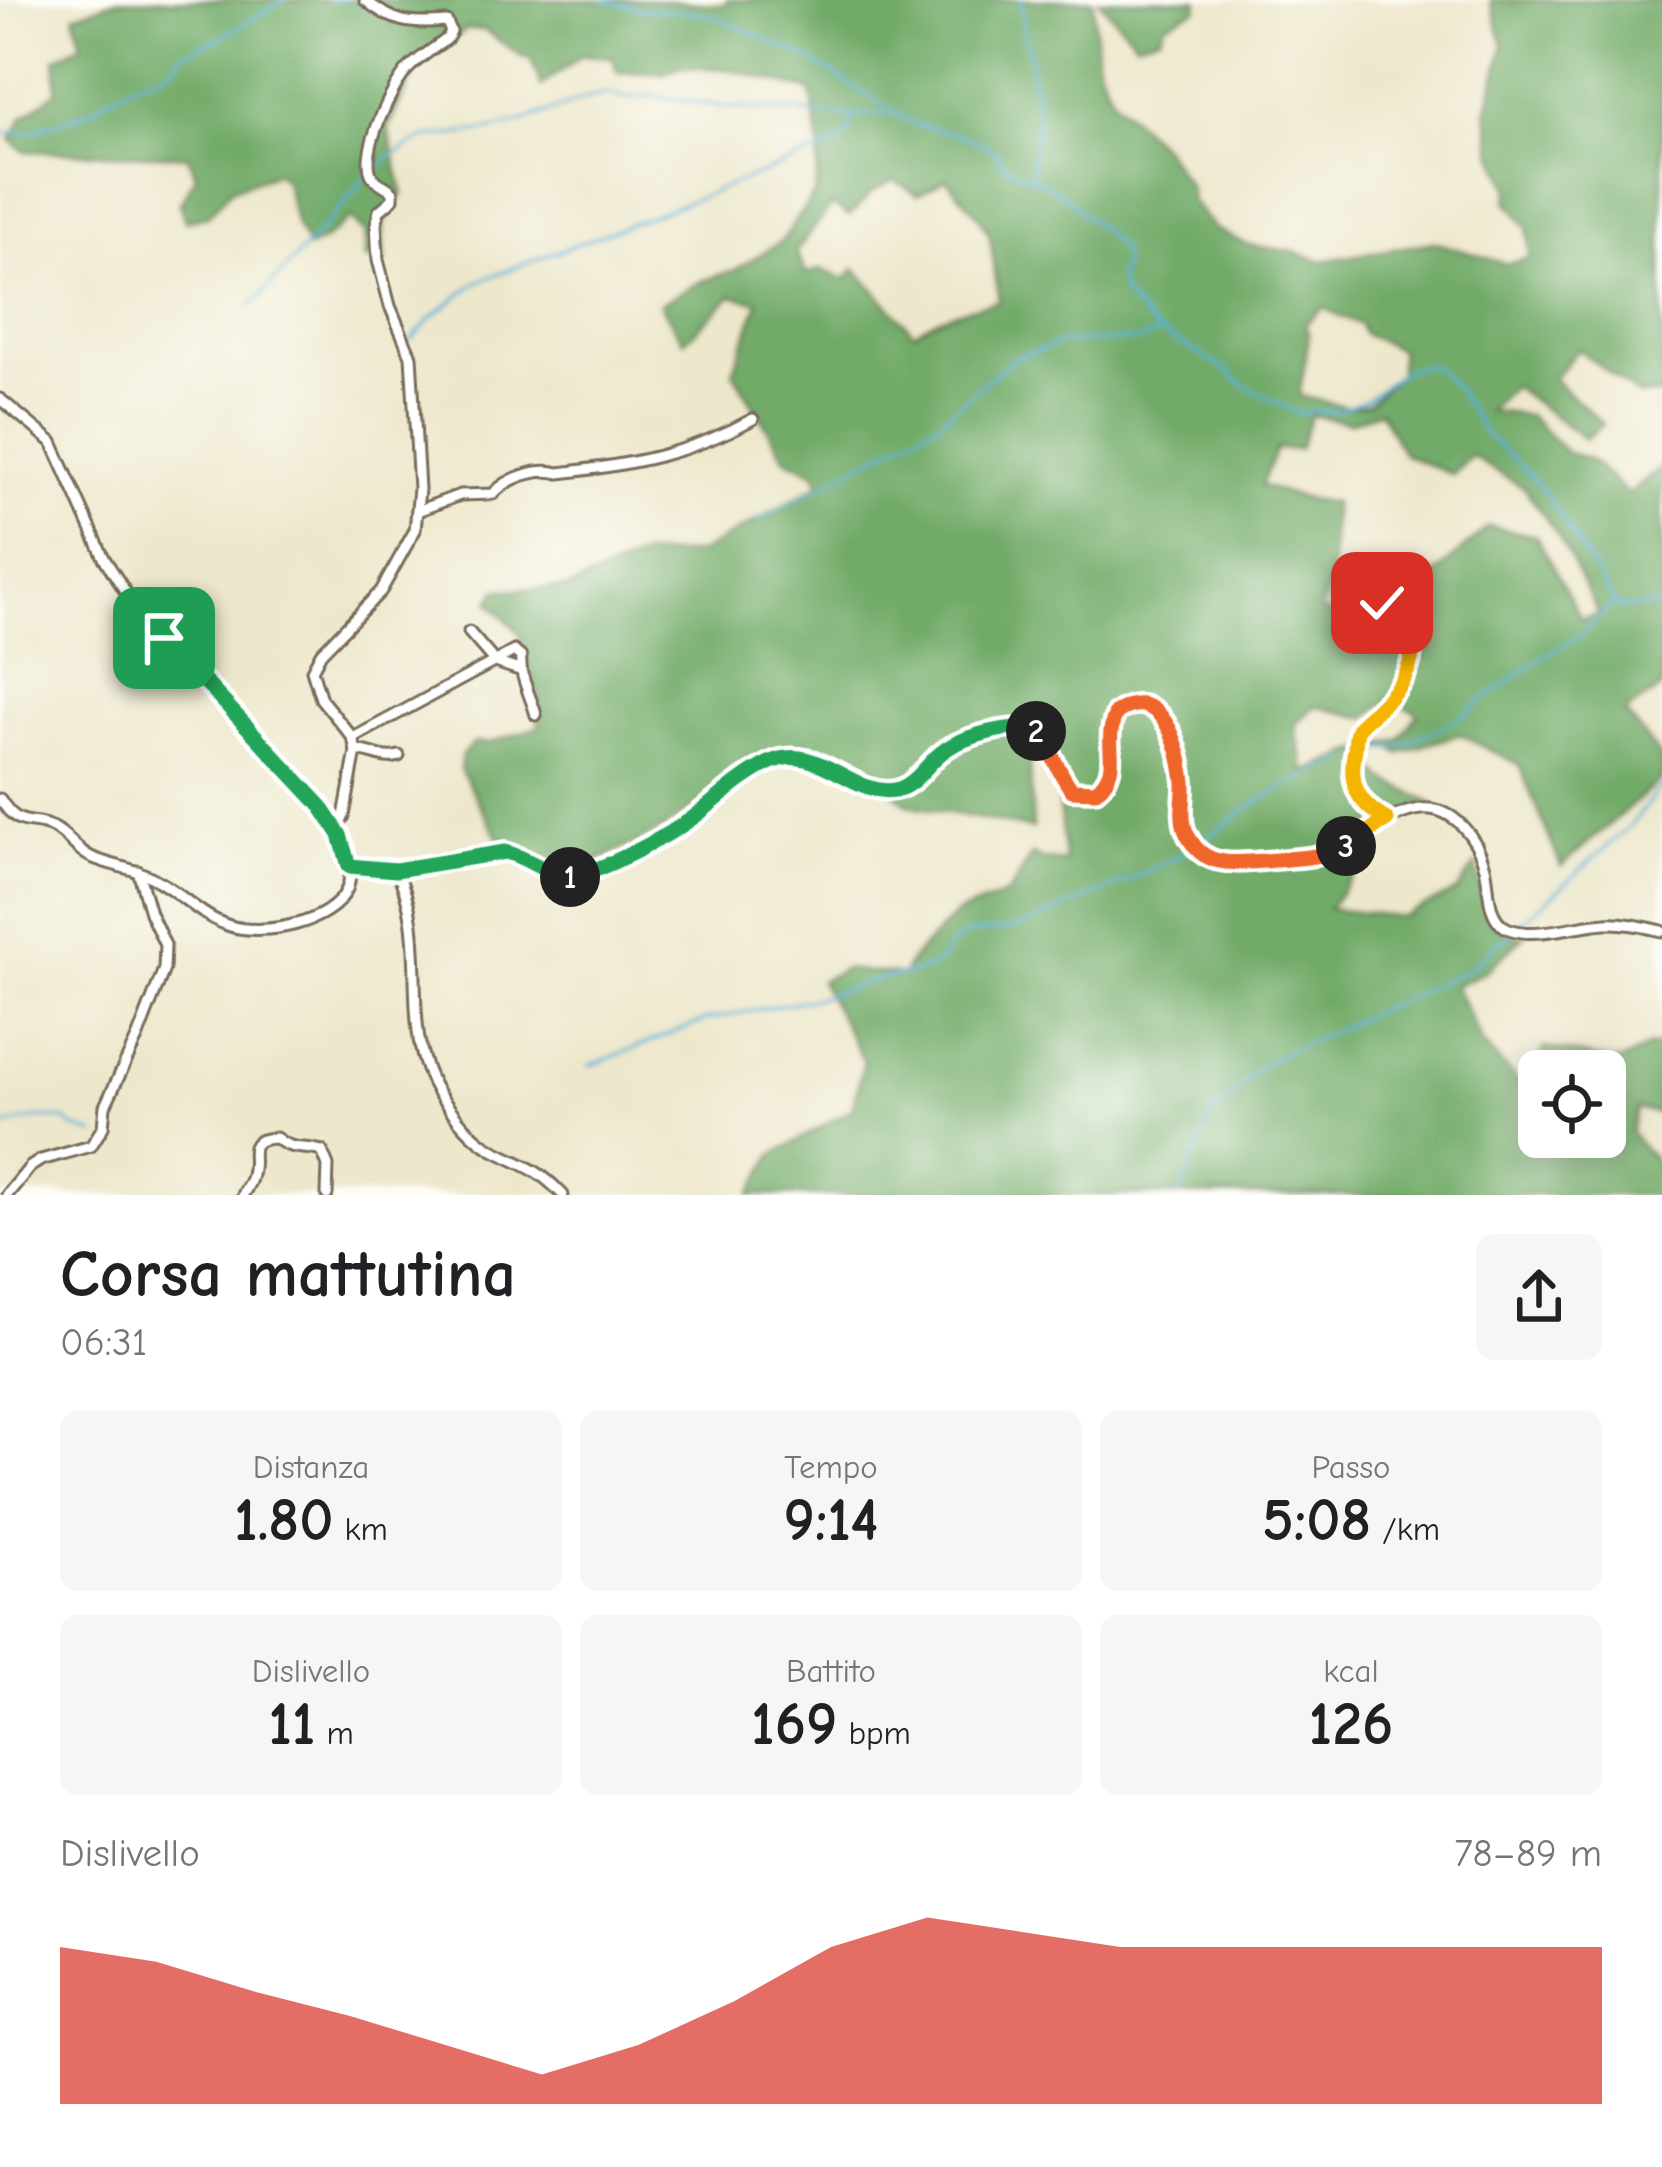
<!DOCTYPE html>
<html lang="it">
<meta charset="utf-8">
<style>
body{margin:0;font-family:"Comic Neue",sans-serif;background:#f6f6f6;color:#202124;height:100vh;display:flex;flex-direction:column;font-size:45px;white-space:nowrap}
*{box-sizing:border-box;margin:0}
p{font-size:39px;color:#757577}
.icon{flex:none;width:66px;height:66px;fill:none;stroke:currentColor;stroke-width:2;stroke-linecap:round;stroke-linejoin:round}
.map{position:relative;height:1195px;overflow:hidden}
.side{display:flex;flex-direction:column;background:#fff;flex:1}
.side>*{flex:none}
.buttons{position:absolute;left:1518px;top:1050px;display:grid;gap:24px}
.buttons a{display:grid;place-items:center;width:108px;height:108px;border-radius:18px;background:#fff;box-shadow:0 6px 30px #0003;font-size:60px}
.pin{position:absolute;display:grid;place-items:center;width:102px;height:102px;color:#fff;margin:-51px;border-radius:24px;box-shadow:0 6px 18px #0006}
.km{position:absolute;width:60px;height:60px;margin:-30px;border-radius:50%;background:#222;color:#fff;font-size:33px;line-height:60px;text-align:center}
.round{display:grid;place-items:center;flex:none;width:126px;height:126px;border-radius:18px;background:#f6f6f6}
.head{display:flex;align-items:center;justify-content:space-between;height:204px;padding:0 60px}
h1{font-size:66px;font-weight:600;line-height:90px}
.metrics{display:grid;grid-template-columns:repeat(3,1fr);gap:18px;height:204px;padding:12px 60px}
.metrics div{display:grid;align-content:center;border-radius:18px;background:#f6f6f6;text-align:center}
.metrics b{font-size:60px;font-weight:600}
.metrics small{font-size:33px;font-weight:400}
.metrics p{font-size:33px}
.chart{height:336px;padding:24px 60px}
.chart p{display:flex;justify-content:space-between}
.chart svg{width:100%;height:216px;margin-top:12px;fill:#d93025;opacity:.7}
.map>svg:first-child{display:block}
.forest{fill:#72ab69;stroke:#566a44;stroke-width:3;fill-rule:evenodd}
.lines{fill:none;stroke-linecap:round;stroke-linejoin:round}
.stream{stroke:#5ab1d7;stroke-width:3}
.minor-casing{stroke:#796c5b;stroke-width:15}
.minor{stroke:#fff;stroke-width:9}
.split-1-casing{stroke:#fff;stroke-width:24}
.split-2-casing{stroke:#fff;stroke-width:24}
.split-3-casing{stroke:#fff;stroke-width:24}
.split-4-casing{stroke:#fff;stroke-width:24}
.split-1{stroke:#22a559;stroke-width:15}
.split-2{stroke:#22a559;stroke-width:15}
.split-3{stroke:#f0652b;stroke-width:15}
.split-4{stroke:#f5b400;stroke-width:15}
</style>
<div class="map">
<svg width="1662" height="1195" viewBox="0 0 1662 1195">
<rect width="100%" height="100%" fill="#fdfcf7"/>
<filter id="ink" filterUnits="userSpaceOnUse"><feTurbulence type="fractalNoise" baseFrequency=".00833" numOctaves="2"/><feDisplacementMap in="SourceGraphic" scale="24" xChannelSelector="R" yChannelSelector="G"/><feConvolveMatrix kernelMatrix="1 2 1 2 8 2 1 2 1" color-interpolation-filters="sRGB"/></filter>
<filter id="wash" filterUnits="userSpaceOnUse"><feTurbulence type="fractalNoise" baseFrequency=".004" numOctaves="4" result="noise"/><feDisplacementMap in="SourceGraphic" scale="48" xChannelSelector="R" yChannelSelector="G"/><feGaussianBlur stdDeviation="2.7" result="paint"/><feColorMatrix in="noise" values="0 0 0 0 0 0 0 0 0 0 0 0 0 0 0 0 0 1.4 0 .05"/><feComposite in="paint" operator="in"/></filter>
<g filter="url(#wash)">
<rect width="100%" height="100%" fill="#ede7cb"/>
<g class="forest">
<path d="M 117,0 L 650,0 L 723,5 L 727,0 L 1093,0 L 1098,66 L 1113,99 L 1164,149 L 1189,187 L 1191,201 L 1215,229 L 1248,245 L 1289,251 L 1323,261 L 1434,242 L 1506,264 L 1530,258 L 1528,228 L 1507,201 L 1510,189 L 1494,152 L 1487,112 L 1504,45 L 1490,0 L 1662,0 L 1662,394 L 1639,396 L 1578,349 L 1553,379 L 1603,424 L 1585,439 L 1513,386 L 1487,411 L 1528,415 L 1567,453 L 1590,459 L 1629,495 L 1662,466 L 1662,688 L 1625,712 L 1662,759 L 1662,779 L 1561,866 L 1519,765 L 1461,734 L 1399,753 L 1387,745 L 1359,752 L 1384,779 L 1433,804 L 1358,829 L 1355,873 L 1328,909 L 1402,917 L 1457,891 L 1476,864 C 1483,894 1484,936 1524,936 L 1485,972 L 1455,986 L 1482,1043 L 1519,1083 L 1545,1048 L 1619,1062 L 1650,1046 L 1662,1046 L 1662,1114 L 1637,1109 L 1630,1132 L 1662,1170 L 1662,1195 L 750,1195 L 773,1155 L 852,1109 L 864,1061 L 820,981 L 844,969 L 903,975 L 911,960 L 956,914 L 1008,894 L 1032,855 L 1043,860 L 1065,862 L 1057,785 L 1041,746 L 1028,740 L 1033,829 L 909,805 L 885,785 L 801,753 L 765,758 L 658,832 L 589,865 L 559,871 L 538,858 L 502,844 L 460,769 L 462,755 L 475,742 L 489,743 L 539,727 L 537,691 L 520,634 L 490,602 L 497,590 L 569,588 L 641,556 L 700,553 L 820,484 L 816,473 L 786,458 L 733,372 L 759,302 L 732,296 L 684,341 L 660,304 L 700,282 L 735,270 L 782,241 L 815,193 L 820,150 L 811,91 L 729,69 L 679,67 L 664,73 L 617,72 L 613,57 L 582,55 L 541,86 L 531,59 L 520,55 L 484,30 L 467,29 L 416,67 L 388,128 L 403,193 L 383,224 L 385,262 L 365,259 L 366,234 L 350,218 L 324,240 L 308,248 L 296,225 L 285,181 L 276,173 L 231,189 L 208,216 L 185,221 L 180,204 L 196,175 L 188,156 L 24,151 L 11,140 L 23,117 L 56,92 L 56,58 L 82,44 L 74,15 ZM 946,179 L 977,214 L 990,236 L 999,301 C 969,308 939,314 914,333 L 855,268 L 845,280 L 821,269 L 806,274 L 796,251 L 832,205 L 849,216 L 872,192 L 894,180 L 918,195 ZM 1323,308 L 1360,325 L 1364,334 L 1400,350 L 1399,374 L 1368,404 L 1348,407 L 1299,396 L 1309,336 L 1305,324 ZM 1380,411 L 1403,454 L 1453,475 L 1471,456 L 1524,488 L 1559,537 L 1599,615 L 1581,619 L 1536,536 L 1489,526 C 1448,562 1409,597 1377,641 L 1320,609 L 1331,581 L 1333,503 L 1302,498 L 1261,486 L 1276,449 L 1299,449 L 1311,415 L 1349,422 ZM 1389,698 L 1418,713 L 1400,740 L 1357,751 L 1305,772 L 1295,725 L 1315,706 L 1366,718 ZM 1539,1071 L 1605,1071 L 1605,1137 L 1539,1137 Z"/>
<polygon points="1099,0 1198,0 1197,9 1165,24 1160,36 1136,42"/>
</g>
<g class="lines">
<g class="stream">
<polyline points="328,0 346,0"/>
<polyline points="603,0 644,9 695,12 719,18 813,61 916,125 953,133 983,144 995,152 1007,167 1059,191 1121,248 1123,265 1118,275 1122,293 1154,328 1226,370 1245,386 1292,410 1301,413 1339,410 1367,399 1403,371 1425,365 1435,367 1455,388 1485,434 1525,470 1547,495 1618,608 1662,606"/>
<polyline points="1022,0 1023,30 1029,50 1038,123 1032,153 1033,181"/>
<polyline points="0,133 34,131 93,110 109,97 135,83 166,72 175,65 182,54 220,38 285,0"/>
<polyline points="374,171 388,158 424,138 489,130 522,122 584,99 609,93 626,98 655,96 727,107 802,112 822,116 897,114"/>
<polyline points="252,305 317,235 366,177"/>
<polyline points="411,340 431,318 477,282 836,145 850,130 854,118"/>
<polyline points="757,520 937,423 1012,359 1064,342 1140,340 1159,333"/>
<polyline points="1360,753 1402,746 1455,721 1541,658 1581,635 1613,604"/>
<path d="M 1203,843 C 1244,804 1295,781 1346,758"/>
<polyline points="589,1066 706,1020 821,997 879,979 929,969 941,960 950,946 965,934 1013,929 1029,924 1132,879 1187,851"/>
<path d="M 0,1128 C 24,1120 41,1115 66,1120 L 72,1127 L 95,1134"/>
<polyline points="1180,1195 1209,1118 1267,1061 1469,969 1630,826 1662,786"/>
</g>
</g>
</g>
<g filter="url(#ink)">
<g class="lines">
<g class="minor-casing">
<g id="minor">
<path d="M 0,399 L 52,442 L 104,558 L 134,605 L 325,811 C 338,831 357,864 347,889 C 332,924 263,936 230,926 C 203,918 184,896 160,882 C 138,868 113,867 91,857 C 76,850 68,835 54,828 C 30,816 20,831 0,799"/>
<path d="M 417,511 L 460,495 L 493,494 C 507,478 538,467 559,473 C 630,465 690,454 753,419"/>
<path d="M 1353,588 C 1372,597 1394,608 1408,624 C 1424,640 1409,677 1396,693 C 1386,704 1371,712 1362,725 C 1356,732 1356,742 1354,751 C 1348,784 1357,804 1387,820"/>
<polyline points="469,632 495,662 519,670"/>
<path d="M 353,738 L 514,651 L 521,657 C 519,676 531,696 536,715"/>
<path d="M 356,751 C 372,750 383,761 399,756"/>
<path d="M 336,828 L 344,816 L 356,751 L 353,738 L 321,699 L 312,670 L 321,653 L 381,591 L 415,530 L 419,489 L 411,356 L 390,306 L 378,260 L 376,224 L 379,211 L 393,199 L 393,192 C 386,185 375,183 371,174 C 361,151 392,85 409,68 C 420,57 434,48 447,39 L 451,32 L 447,22 C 410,25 393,23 365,0"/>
<path d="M 349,866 C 384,870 413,868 448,862 C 466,859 485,851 502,852 C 531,853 549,882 579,875 C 605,869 671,834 693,818 C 720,798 750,764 784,758 C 825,750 857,798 897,789 C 918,785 928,760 945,749 C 965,737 1022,718 1040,735 C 1055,750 1059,774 1072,790 L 1096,791 C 1125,767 1100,746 1116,713 C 1161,681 1180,748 1184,782 C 1186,797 1180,813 1185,828 C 1187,836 1194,847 1200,852 C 1225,873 1297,859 1328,854 C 1360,842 1386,813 1421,809 C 1454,806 1477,838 1485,867 C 1490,886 1486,916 1505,927 C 1529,941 1578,924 1606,923 C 1625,922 1644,927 1662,931"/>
<path d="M 396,870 C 433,942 395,1030 441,1097 C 455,1116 471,1138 493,1150 C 523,1166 538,1168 563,1195"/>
<polyline points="7,1195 30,1167 41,1160 91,1146 103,1127 105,1106 138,1036 164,969 165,945 150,913 138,871"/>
<path d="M 243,1195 C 246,1188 251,1182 252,1175 C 258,1155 242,1139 276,1138 C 293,1152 302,1145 322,1151 L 328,1166 L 327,1195"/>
</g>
</g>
<use href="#minor" class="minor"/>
</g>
</g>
<g class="lines" filter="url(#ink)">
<g class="split-1-casing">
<path id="split-1" d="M 164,638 L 321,806 L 340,835 L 349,866 L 396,870 L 505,852 C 528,857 546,875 570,877"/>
</g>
<g class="split-2-casing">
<path id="split-2" d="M 570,877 C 601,872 668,836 694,817 C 718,799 742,776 769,763 C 819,739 856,802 899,789 C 917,783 927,764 941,753 C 960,737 1013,722 1036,731"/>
</g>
<g class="split-3-casing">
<path id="split-3" d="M 1036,731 C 1052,748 1057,772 1072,790 L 1096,791 C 1125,766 1101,746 1116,713 C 1162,682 1180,747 1184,782 C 1185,797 1180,814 1185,829 C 1187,836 1194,847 1200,852 C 1218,867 1243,862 1264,861 C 1292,858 1321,859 1346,846"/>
</g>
<g class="split-4-casing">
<path id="split-4" d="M 1346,846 L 1387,820 C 1356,803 1348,782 1355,749 C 1356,742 1355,735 1358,729 C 1361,722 1372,715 1378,709 C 1404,685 1419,661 1410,625 L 1382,603"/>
</g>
<use href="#split-1" class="split-1"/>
<use href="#split-2" class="split-2"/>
<use href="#split-3" class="split-3"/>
<use href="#split-4" class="split-4"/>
</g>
</svg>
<div class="buttons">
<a><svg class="icon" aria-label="locate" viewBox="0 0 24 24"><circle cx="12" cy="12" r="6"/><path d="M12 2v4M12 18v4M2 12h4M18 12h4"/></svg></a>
</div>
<div class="pin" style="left:164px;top:638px;background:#1e9e55"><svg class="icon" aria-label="arrive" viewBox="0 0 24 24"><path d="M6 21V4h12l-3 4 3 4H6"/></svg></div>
<div class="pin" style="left:1382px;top:603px;background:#d93025"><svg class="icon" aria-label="check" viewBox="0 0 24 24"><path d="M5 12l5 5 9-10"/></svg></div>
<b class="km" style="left:570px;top:877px">1</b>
<b class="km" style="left:1036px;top:731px">2</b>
<b class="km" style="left:1346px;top:846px">3</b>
</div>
<section class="side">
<div class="head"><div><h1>Corsa mattutina</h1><p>06:31</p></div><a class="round"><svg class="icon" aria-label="share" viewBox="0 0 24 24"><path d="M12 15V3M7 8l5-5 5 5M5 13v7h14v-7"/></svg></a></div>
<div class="metrics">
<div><p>Distanza</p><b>1.80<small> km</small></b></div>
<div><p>Tempo</p><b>9:14</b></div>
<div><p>Passo</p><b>5:08<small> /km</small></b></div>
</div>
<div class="metrics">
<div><p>Dislivello</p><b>11<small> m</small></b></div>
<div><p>Battito</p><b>169<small> bpm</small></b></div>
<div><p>kcal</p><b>126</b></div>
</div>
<div class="chart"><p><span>Dislivello</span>78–89 m</p>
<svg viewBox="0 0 160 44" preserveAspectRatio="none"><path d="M0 44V12L10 15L20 21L30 26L40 32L50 38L60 32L70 23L80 12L90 6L100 9L110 12L120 12L130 12L140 12L150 12L160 12V44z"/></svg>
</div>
</section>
